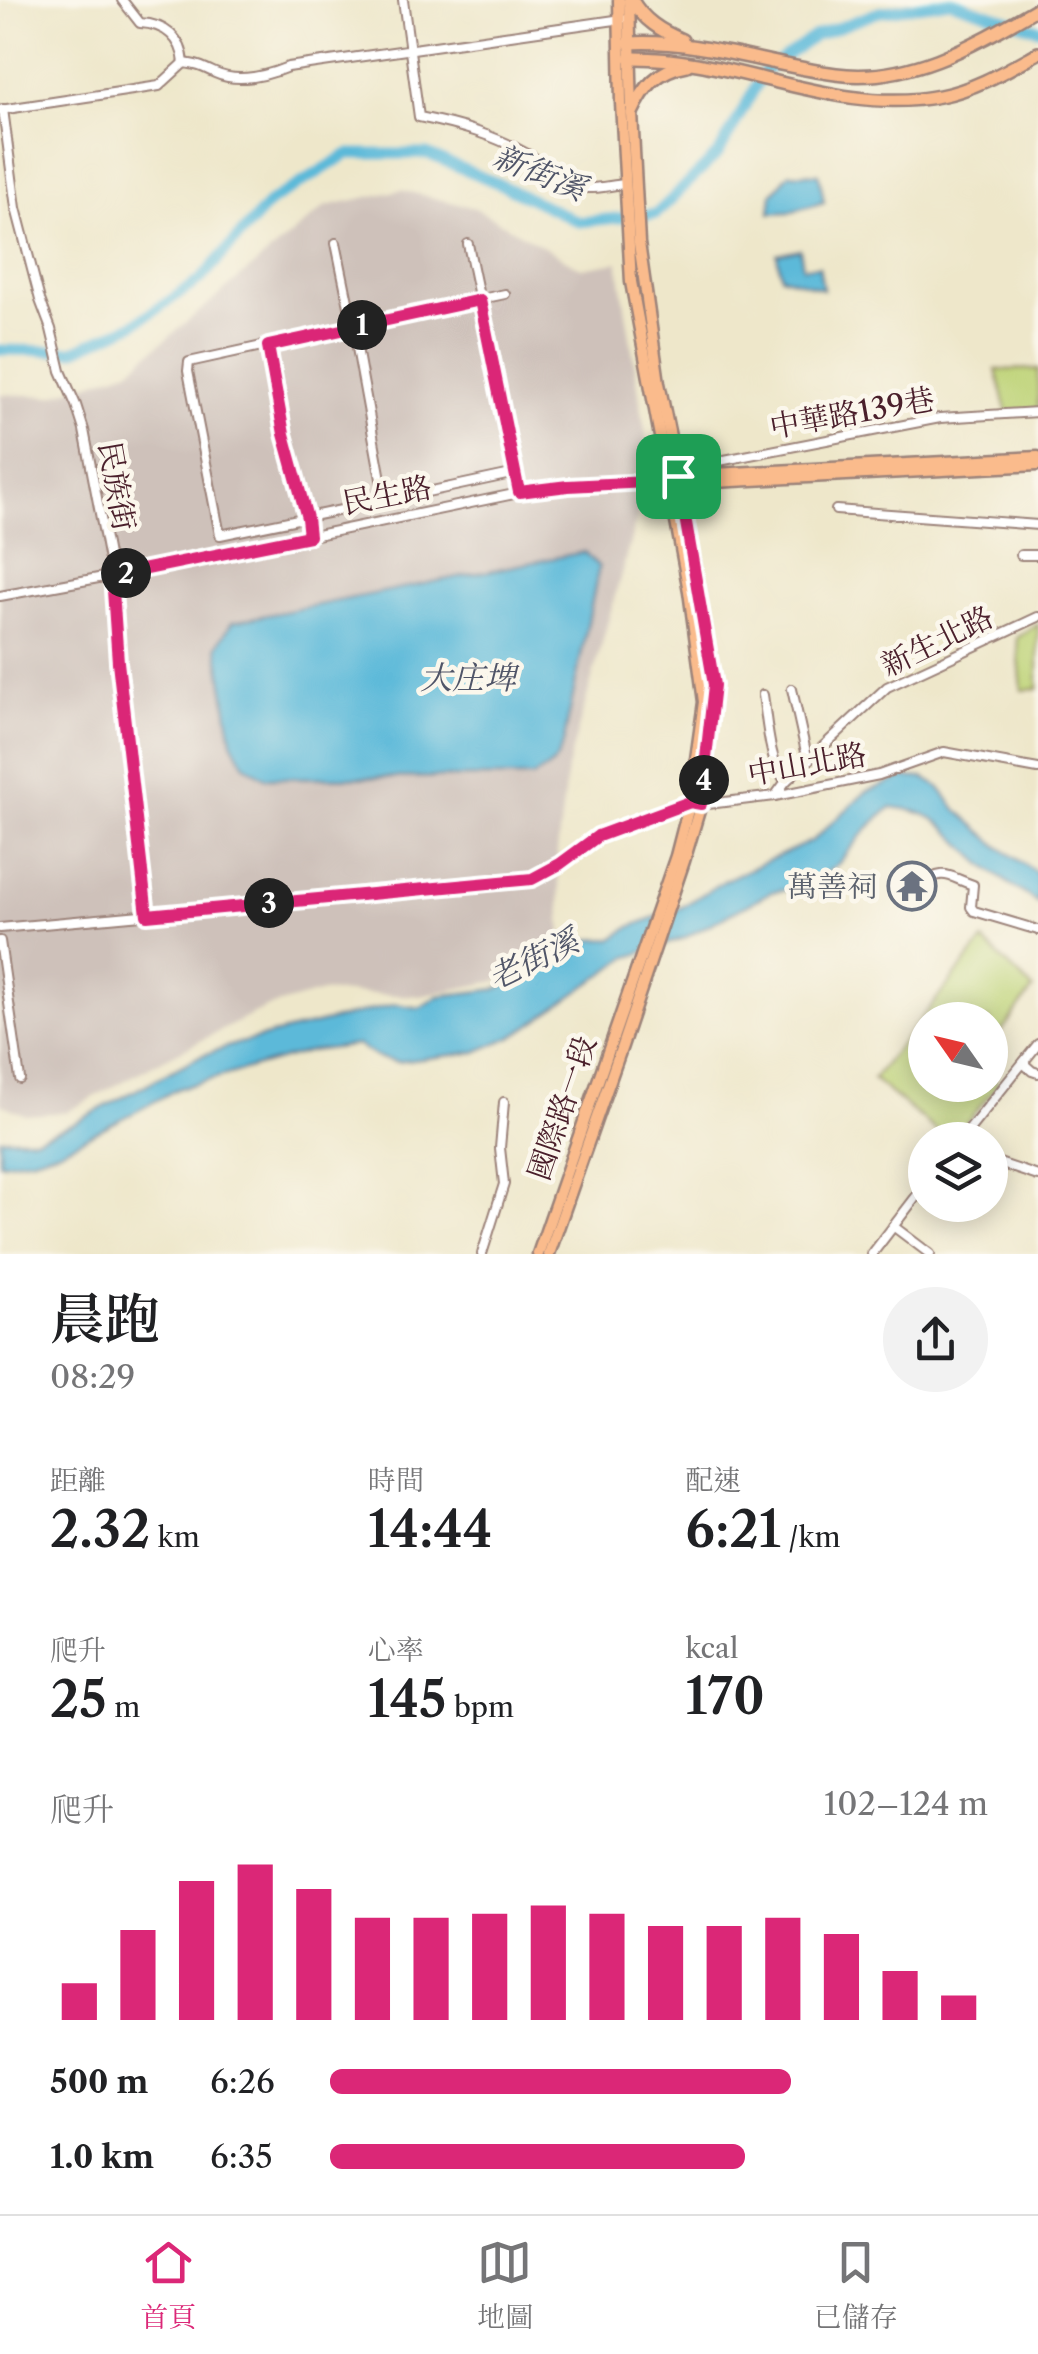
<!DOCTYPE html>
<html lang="zh-TW">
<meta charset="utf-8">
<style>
body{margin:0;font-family:"Libre Caslon Text","Noto Serif TC",serif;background:#f2f2f2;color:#202124;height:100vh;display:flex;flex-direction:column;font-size:38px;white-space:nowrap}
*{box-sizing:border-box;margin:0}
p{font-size:32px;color:#757577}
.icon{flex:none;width:55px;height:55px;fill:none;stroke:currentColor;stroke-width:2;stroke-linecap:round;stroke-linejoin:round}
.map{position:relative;height:1254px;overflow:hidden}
.details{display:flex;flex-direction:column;background:#fff;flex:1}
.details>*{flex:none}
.needle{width:65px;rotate:304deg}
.tools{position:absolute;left:908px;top:1002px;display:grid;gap:20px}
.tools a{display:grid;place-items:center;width:100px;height:100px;border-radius:50%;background:#fff;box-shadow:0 5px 25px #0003;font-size:50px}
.pin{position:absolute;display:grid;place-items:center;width:85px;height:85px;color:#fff;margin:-42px;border-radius:20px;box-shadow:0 5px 15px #0006}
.km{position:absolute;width:50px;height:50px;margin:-25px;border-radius:50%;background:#222;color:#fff;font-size:28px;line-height:50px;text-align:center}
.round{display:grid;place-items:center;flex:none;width:105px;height:105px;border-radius:52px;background:#f2f2f2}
.headline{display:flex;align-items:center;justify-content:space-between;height:170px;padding:0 50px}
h1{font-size:55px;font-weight:600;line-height:75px}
.stats{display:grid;grid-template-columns:repeat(3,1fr);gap:15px;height:170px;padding:10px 50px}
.stats div{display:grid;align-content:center}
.stats b{font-size:50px;font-weight:600}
.stats small{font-size:28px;font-weight:400}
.stats p{font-size:28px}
.chart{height:280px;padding:20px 50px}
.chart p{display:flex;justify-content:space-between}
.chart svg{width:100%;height:180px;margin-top:10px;stroke:#db2777;stroke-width:6}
ul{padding:0 50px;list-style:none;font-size:32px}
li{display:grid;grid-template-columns:160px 120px 1fr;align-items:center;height:75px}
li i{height:25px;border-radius:12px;background:#db2777}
.menu{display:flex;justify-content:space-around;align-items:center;height:140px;border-top:2px solid #e0e0e0;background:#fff;font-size:28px;color:#757577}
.menu a{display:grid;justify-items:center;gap:5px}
.menu .current{color:#db2777}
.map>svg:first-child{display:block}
.industrial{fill:#cec1ba}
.green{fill:#bed377;stroke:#847951;stroke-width:2.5}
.water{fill:#5bb9d9;stroke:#526c82;stroke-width:2.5}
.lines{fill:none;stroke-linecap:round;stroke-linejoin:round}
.river{stroke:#5bb9d9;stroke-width:11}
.minor-casing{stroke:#9c837a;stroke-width:12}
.major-casing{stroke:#9c837a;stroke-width:15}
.highway-casing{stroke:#9c837a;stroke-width:16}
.minor{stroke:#fff;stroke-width:8}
.major{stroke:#fabb8c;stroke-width:10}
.highway{stroke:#fabb8c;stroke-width:11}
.route-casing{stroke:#fff;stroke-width:20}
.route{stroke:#db2777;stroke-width:12}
.labels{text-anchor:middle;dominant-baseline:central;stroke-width:9;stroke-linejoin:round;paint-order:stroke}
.street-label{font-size:30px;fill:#4a1f2b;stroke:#fbf7ec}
.worship-label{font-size:30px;fill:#5b616d;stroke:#fbf7ec;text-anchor:end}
.water-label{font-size:32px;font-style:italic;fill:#505568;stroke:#fbf7ec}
</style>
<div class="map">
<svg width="1038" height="1254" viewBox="0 0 1038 1254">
<rect width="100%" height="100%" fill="#fbf7ec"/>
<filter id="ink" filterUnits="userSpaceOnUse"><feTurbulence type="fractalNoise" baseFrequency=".01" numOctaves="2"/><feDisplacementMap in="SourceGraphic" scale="20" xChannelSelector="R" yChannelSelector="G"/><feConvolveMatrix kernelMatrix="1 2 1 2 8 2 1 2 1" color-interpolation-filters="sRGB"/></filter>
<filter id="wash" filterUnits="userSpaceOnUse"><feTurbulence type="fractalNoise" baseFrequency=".0048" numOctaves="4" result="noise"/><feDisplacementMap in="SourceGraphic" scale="40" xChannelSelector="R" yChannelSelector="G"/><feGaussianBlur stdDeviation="2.25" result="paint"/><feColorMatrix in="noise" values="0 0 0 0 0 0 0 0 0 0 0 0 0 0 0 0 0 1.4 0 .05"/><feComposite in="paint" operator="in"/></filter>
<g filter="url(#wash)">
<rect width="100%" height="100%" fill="#eee7ca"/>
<polygon class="industrial" points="401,190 475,208 581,268 618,262 651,467 567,769 557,852 563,949 497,981 421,996 322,992 266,1008 164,1059 67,1112 26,1115 0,1104 0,394 51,396 129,370 326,206"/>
<g class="green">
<polygon points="1038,369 1038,412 1008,414 996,370"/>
<polygon points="1038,624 1038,689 1022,690 1017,638"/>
<polygon points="983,941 1033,989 990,1047 990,1020 925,1020 925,1085 990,1085 990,1076 999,1083 952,1140 948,1140 873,1079"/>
</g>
<g class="water">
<polygon points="790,173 819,174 824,202 790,212 770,213 772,194"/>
<polygon points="800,249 803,267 819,266 823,289 781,276 777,254"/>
<path d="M 584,552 L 599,567 L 564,740 C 557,763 554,766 533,777 L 265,778 L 244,764 L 232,741 L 217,646 L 232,622 Z"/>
<path d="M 904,777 L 924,778 L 939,787 L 956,809 L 998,846 L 1038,874 L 1038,903 C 1018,889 996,877 978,860 C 945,829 941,812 891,807 L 867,829 L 837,865 L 807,887 L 771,892 L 684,938 L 626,958 L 516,1035 L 476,1052 L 397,1062 L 376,1057 L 358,1045 L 310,1051 L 177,1089 L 141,1109 L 60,1150 L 33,1158 L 0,1163 L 0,1138 L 36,1138 L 74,1123 L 200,1056 L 236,1044 L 396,1004 L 420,1008 L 439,996 L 497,989 L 548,964 L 573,958 L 588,940 L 613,939 L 632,926 L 682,907 L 727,879 L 812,841 L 866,792 Z"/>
</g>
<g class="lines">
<polyline class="river" points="0,350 73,351 134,324 200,280 270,202 348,154 427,154 497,183 579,222 656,214 719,153 764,72 815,36 879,12 950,1 1038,29"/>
</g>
</g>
<g filter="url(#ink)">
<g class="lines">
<g class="minor-casing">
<g id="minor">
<path d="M 122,0 L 140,23 C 165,24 182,38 184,63"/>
<path d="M 403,0 L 419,117 C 459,125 495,135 531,156 C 549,166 564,185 585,188 C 597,189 612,185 625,184"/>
<polyline points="3,109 16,208 40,300 51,329 61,371 76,405 84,430 112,576 118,662 147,915"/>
<path d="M 0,110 L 159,86 L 184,63 C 199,65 202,67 215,73 C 237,83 266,76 288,67 L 622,19"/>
<polyline points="336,243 353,326 505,294"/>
<polygon points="353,326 385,501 220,535 188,371 189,362"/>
<polyline points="268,346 284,434 307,518 309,536"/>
<polyline points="678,476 688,467 940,418 1038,412"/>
<polyline points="385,501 516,473 468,244"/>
<polyline points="836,510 1038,525"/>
<polyline points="1021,555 1038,555"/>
<polyline points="0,596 197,560 519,493 569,485 667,481"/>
<polyline points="792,689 808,761"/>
<path d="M 763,695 C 767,719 769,765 786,781"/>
<polyline points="775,796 786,781 887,687 1038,617"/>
<path d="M 920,886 C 944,867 947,876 973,885 L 971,907 L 974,911 L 1038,930"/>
<polyline points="0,928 531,879 560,864 598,836 690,802 708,804 775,796 879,775 944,752 1038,769"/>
<polyline points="0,941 20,1079"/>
<polyline points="1023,1063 1032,1071 1038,1073"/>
<polyline points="961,1140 1038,1044"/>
<polyline points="990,1160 1038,1176"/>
<polyline points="893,1226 930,1254"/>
<polyline points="482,1254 504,1184 500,1148 504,1102"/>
<polyline points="872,1254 925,1185"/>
</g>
</g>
<g class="major-casing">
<g id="major">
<polyline points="672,478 678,476 1038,457"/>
<polyline points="677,484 1038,465"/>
<polyline points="538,1254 676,856 690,802 704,702 689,591 631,282 621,103 619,0"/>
<polyline points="549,1254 622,1046 684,861 701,804 714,685 680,485 659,383 639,243 632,113 629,0"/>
</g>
</g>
<g class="highway-casing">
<g id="highway">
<path d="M 632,0 C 643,20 661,31 682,40"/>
<path d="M 629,43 C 700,39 766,65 836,74 C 910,84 977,43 1038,8"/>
<path d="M 630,58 C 734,56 837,117 940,96 C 976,89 1007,70 1038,53"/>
<path d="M 632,113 C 644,87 657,70 687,65"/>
</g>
</g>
<use href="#minor" class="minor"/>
<use href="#major" class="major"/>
<use href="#highway" class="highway"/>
</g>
</g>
<g class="lines" filter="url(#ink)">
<g class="route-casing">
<polygon id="route" points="480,300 519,492 568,486 667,481 678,476 714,685 701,804 690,802 598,836 560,864 532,879 147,915 118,662 112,576 309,536 307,518 284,434 268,346"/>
</g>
<use href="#route" class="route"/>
</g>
<defs>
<g id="temple-ring" transform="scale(2.5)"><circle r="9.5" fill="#fbf7ec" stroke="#6b7280" stroke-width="1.5"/><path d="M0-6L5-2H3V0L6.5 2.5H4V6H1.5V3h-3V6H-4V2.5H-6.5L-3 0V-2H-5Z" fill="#6b7280"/></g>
</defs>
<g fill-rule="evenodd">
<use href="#temple-ring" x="912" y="886"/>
</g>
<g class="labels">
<g class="street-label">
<text transform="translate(852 413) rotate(-10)">中華路139巷</text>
<text transform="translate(117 486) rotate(80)">民族街</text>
<text transform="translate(387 495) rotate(-11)">民生路</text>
<text transform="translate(937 641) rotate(-26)">新生北路</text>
<text transform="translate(807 764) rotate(-10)">中山北路</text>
<text transform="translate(562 1108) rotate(-71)">國際路一段</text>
</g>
<g class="worship-label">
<text x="877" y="886">萬善祠</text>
</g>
<g class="water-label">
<text transform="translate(540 172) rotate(22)">新街溪</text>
<text x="468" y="677">大庄埤</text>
<text transform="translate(533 959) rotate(-26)">老街溪</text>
</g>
</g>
</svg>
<div class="tools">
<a><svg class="needle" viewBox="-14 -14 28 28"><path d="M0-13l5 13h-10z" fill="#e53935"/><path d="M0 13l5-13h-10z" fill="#757577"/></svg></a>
<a><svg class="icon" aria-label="layers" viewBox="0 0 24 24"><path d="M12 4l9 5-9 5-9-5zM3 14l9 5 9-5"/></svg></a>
</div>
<div class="pin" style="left:678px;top:476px;background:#1e9e55"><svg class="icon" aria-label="arrive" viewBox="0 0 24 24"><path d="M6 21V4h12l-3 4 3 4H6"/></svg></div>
<b class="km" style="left:362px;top:325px">1</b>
<b class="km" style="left:126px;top:573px">2</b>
<b class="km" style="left:269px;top:903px">3</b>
<b class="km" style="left:704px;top:780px">4</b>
</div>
<section class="details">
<div class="headline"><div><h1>晨跑</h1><p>08:29</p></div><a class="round"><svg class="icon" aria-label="share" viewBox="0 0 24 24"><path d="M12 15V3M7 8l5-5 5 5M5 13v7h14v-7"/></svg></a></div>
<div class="stats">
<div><p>距離</p><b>2.32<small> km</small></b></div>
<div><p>時間</p><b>14:44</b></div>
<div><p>配速</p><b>6:21<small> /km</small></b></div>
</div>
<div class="stats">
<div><p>爬升</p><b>25<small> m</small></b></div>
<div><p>心率</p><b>145<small> bpm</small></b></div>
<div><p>kcal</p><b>170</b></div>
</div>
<div class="chart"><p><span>爬升</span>102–124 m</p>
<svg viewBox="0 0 160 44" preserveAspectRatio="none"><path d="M5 44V35M15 44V22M25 44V10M35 44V6M45 44V12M55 44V19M65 44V19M75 44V18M85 44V16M95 44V18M105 44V21M115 44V21M125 44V19M135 44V23M145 44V32M155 44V38"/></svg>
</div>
<ul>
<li><b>500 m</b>6:26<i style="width:70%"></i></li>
<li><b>1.0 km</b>6:35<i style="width:63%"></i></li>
</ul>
</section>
<nav class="menu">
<a class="current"><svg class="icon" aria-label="home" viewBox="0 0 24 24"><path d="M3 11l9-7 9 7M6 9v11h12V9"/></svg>首頁</a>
<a><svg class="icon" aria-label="map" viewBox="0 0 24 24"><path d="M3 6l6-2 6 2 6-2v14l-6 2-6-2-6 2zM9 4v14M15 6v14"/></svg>地圖</a>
<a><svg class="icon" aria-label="saved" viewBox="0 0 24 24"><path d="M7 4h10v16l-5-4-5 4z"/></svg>已儲存</a>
</nav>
